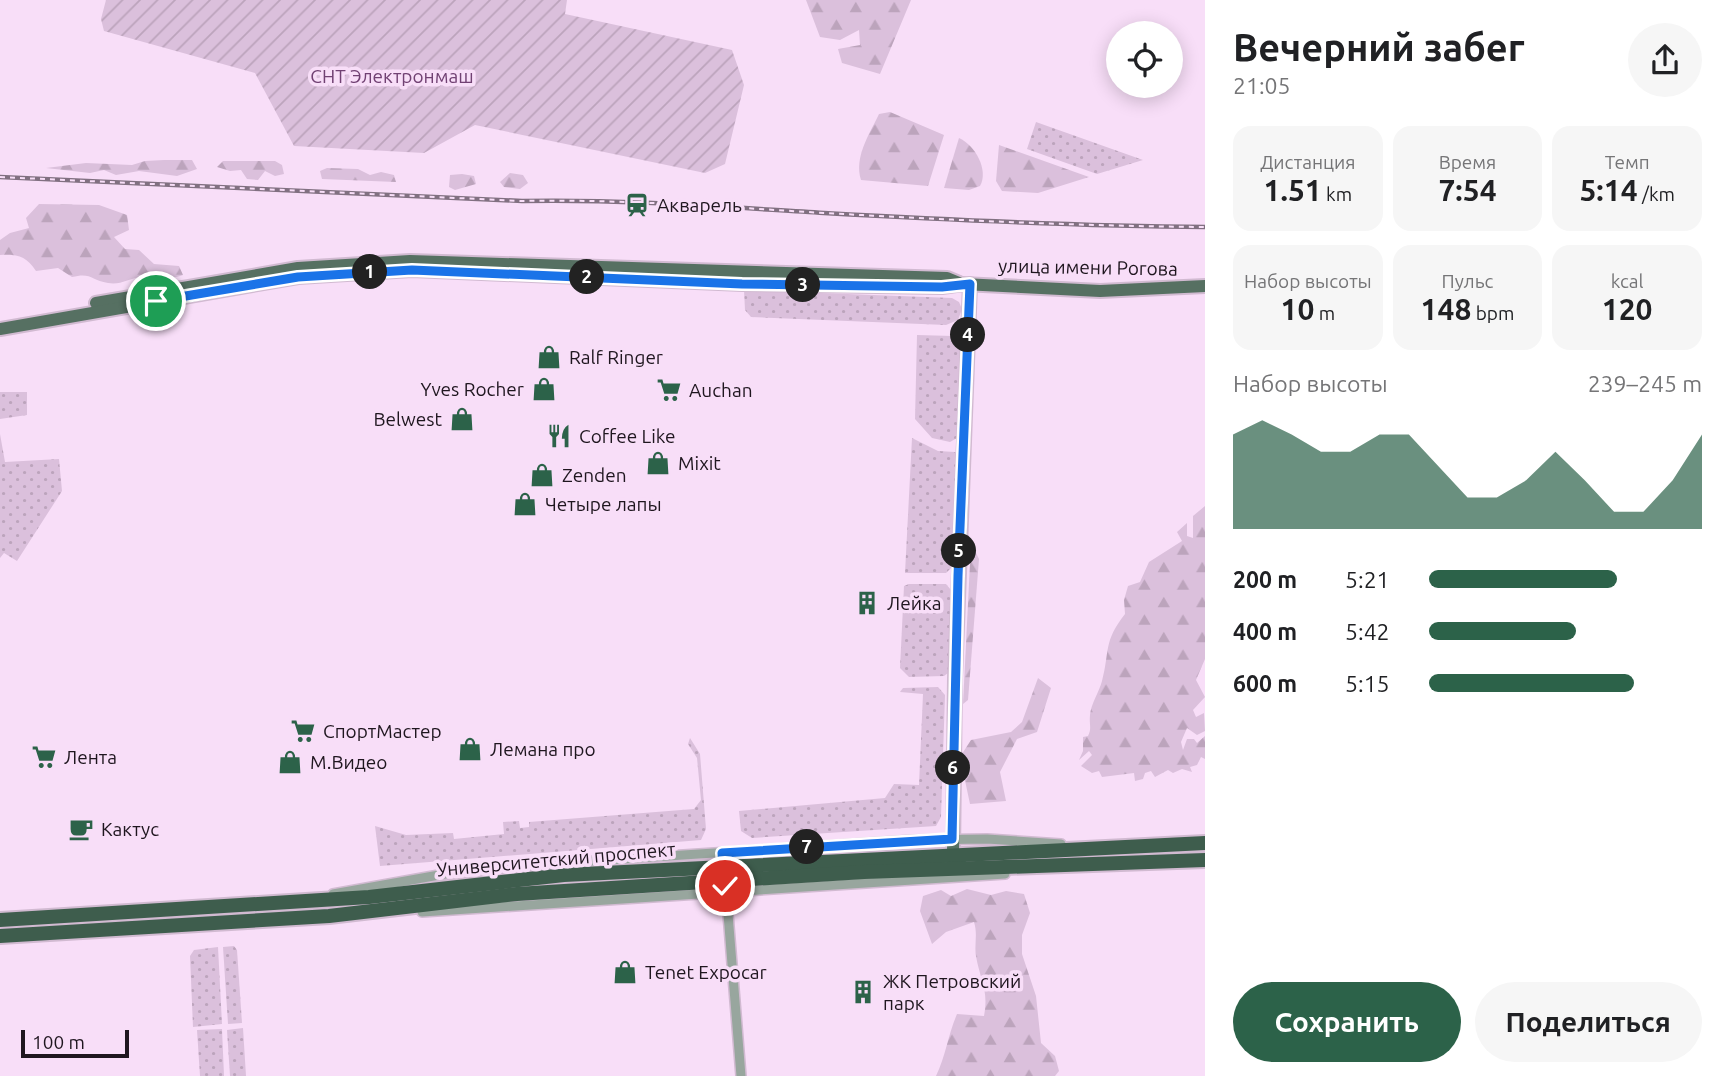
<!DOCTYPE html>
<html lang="ru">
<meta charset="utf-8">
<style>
body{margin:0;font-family:Ubuntu,sans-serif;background:#f6f6f6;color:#202124;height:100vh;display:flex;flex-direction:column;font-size:26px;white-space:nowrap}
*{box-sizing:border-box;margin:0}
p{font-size:23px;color:#757577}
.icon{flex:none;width:38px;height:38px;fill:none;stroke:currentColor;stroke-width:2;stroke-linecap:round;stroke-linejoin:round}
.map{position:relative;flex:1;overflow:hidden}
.side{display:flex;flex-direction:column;background:#fff;width:525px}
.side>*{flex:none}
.tools{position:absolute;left:1106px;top:21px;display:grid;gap:14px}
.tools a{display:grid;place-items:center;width:77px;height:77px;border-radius:50%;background:#fff;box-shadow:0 4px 18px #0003;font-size:35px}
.scale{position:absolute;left:21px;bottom:18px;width:108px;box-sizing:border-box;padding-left:7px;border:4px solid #1f161f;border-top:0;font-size:19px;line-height:24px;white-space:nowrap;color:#1f161f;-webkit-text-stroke:5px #f8def8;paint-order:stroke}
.pin{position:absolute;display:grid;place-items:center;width:60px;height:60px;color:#fff;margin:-30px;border:4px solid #fff;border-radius:50%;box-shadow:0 2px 7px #0007}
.km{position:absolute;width:35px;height:35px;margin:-18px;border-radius:50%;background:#222;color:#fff;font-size:19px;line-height:35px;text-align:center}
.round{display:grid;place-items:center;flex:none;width:74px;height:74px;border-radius:37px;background:#f6f6f6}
.summary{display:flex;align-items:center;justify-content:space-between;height:119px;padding:0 28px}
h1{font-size:38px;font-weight:600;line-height:52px}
.stats{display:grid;grid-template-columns:repeat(3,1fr);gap:10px;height:119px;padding:7px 28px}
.stats div{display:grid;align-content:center;border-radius:18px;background:#f6f6f6;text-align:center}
.stats b{font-size:30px;font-weight:600}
.stats small{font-size:19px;font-weight:400}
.stats p{font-size:19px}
.chart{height:196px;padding:14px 28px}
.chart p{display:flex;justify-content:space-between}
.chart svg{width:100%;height:126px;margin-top:7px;fill:#2c6249;opacity:.7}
.primary-button{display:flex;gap:14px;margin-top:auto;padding:14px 28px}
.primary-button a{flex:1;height:80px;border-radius:42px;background:#2c6249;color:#fff;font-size:28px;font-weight:600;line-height:80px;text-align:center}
.primary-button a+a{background:#f6f6f6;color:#202124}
ul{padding:0 28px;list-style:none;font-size:23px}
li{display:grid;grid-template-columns:112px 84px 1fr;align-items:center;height:52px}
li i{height:18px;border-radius:9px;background:#2c6249}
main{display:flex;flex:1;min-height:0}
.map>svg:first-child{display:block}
.grass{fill:url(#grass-dots)}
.forest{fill:url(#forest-firs)}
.garden{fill:url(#garden-furrows)}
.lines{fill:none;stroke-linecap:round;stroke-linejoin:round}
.minor-casing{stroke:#d1bad1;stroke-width:12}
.major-casing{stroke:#d1bad1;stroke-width:16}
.highway-casing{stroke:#d1bad1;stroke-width:18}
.minor{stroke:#98a69e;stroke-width:9}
.major{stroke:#567062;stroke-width:12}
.highway{stroke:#3e5d4d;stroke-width:14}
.rail-casing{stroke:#817081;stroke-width:4.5}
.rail{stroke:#f8def8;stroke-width:2;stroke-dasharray:5;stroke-linecap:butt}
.minor-bridge-casing{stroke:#d1bad1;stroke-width:12;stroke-linecap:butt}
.minor-bridge{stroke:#98a69e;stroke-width:9}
.route-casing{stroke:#fff;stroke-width:14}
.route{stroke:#1a73e8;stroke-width:9}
.labels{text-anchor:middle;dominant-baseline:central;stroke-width:7;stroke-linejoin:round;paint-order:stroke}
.park-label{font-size:19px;fill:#714173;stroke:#f8def8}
.poi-label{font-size:19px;fill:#1f161f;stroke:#f8def8;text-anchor:start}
.street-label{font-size:19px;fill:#1f161f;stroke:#f8def8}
</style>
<main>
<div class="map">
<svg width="1205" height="1076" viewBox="0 0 1205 1076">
<defs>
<pattern id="grass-dots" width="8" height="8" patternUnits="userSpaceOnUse" patternTransform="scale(1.75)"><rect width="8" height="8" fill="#dbc0dc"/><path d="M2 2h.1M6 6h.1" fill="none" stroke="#bca4bc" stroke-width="1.8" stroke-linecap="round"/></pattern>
<pattern id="forest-firs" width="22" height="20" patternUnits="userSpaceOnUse" patternTransform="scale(1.75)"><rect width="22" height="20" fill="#dbc0dc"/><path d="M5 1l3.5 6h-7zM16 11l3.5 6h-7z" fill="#bca4bc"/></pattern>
<pattern id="garden-furrows" width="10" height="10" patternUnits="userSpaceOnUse" patternTransform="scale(1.75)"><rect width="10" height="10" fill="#dbc0dc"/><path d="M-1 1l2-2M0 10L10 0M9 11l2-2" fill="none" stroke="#bca4bc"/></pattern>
</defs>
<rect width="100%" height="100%" fill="#f8def8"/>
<g class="grass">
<polygon points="1036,122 1143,160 1097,174 1027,149"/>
<polygon points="744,290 952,298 959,302 962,309 958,320 946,325 751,317 745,310"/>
<polygon points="917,335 953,336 961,342 965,351 961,353 957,438 950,442 932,438 915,419"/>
<polygon points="0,392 27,392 27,415 0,419"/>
<polygon points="0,434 5,462 59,459 62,491 17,561 4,553 0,558"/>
<polygon points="912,438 938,451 955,452 958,456 952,567 946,573 905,573"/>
<polygon points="909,584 946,584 951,590 948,673 944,676 909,677 900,668 904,586"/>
<polygon points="938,687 945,695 941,817 936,826 752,838 741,831 739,811 885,798 894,784 919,785 923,694 900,692 903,688"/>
<polygon points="690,738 700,754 706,829 701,840 380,866 375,826 406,835 453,833 454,839 504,834 503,822 519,821 520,828 529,827 529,822 694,809 701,800 697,758 688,744"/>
<polygon points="1205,848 1205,853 1109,859 1102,857 1110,853"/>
<polygon points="234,946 237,950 242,1023 228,1024 223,947"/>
<polygon points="218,947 222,1024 193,1027 190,956 194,950"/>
<polygon points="243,1028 246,1076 230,1076 227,1030"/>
<polygon points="222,1029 224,1076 200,1076 197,1030"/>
</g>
<g class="forest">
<polygon points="806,0 911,0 880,74 842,63 838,49 860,45 859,30 840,40 820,37"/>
<path d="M 890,112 L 944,135 L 928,186 L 861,180 C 854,157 869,135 879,114 Z"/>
<path d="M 959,138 C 975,145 989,170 980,186 L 969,190 L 944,188 Z"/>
<polygon points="999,145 1089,177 1038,193 1002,191 996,181"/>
<polygon points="164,160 192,160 197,169 177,176 139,171 116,175 104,170 90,173 46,168 86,163 132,165 145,161"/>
<polygon points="223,161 275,161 282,165 284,174 275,176 265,171 258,180 247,179 241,170 230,171 217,167"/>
<polygon points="327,168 358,169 370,175 381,172 394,175 396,182 322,179 320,171"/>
<polygon points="510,173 523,175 528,183 520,189 504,187 500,182"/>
<polygon points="462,174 474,176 476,184 455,190 449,187 450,175"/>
<path d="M 39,204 L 99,205 L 127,215 L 129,230 L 114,237 L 125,249 L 139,250 L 154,264 L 179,266 L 183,275 C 168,281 155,274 140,277 C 128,279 121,285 108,283 C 91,280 91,272 72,277 L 58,268 L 36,271 C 26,256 18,254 0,255 L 0,240 L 10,233 L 29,228 L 26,218 Z"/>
<path d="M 1205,506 L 1205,659 L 1196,680 L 1205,697 L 1193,710 L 1196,717 L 1204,713 L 1205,731 L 1197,735 L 1187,728 L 1181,742 L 1183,750 L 1187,739 L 1194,739 L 1197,743 L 1205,736 L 1205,759 L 1201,757 L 1197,765 L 1190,767 L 1192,772 L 1182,769 L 1173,773 L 1168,770 L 1155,777 L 1151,771 L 1145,773 L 1143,779 L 1135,781 L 1134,773 L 1102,777 L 1099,771 L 1092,773 L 1081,766 L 1092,755 L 1089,751 L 1079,760 L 1083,751 L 1083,737 L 1088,736 C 1092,728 1089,725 1090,715 C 1091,704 1099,692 1102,681 C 1110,651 1103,642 1125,614 L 1124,600 L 1128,586 L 1140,582 L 1149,562 L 1182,541 L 1177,532 L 1187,523 L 1187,536 L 1193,538 L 1193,516 Z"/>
<polygon points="971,543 979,559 968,700 963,704"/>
<polygon points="1038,678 1051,688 1037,732 1017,739 1000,772 1006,801 970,804 960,757 971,740 1011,732 1022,722"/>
<path d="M 967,889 L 991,895 L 1006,891 L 1024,894 L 1030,913 L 1022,935 L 1022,954 L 1036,996 L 1041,1043 L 1055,1056 L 1059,1071 L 1055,1076 L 936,1076 C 946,1055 948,1035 957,1014 L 984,1016 C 989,990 980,980 976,956 C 974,944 978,935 974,922 L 946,932 L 932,944 L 920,911 L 923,896 L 941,890 L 951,896 Z"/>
</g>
<polygon class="garden" points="106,0 567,0 565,14 732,50 744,85 725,164 705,173 475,125 424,153 294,146 255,73 104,31 101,19"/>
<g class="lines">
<g class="minor-casing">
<g id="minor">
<polyline points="726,889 741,1076"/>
<polyline points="333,894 467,870 514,866 915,840 987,839 1061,844"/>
<polyline points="422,912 1005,874"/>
</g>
</g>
<g class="major-casing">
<g id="major">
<polyline points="96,303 298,268 410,261 947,278 959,283"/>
<polyline points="0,329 298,277 412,270 742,284 942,287 963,284 1100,291 1205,286"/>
<polyline points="960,862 953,854 955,678 970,284"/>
</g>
</g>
<g class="highway-casing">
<g id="highway">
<polyline points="0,920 369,897 564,875 1205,843"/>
<polyline points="0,936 329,916 517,894 864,872 1205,860"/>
</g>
</g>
<use href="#minor" class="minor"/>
<use href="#major" class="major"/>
<use href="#highway" class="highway"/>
<g class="rail-casing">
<path id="rail" d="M 0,177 L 522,201 C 623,199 723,207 824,213 C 951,220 1078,226 1205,227"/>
</g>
<use href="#rail" class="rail"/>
<g class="minor-bridge-casing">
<polyline id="minor-bridge" points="723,859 725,886"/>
</g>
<use href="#minor-bridge" class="minor-bridge"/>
</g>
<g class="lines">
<g class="route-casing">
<polyline id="route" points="156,301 298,277 412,270 742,284 942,287 970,284 958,576 952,839 722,853 725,886"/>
</g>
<use href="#route" class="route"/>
</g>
<defs>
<g id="station-bare" transform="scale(1.89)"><path d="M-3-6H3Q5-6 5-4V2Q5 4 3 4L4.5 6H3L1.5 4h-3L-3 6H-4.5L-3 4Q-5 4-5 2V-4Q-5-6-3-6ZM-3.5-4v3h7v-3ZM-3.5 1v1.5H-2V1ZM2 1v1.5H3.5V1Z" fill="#2c6249" stroke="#f8def8" stroke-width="2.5" paint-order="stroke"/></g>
<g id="shop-bare" transform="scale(1.89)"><path d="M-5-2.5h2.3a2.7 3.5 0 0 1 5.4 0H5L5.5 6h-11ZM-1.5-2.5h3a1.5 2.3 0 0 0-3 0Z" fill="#2c6249" stroke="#f8def8" stroke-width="2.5" paint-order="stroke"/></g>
<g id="supermarket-bare" transform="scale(1.89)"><path d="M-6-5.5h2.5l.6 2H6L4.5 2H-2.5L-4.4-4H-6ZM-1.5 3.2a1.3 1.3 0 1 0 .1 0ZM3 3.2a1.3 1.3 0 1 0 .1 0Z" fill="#2c6249" stroke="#f8def8" stroke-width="2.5" paint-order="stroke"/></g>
<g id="restaurant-bare" transform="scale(1.89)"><path d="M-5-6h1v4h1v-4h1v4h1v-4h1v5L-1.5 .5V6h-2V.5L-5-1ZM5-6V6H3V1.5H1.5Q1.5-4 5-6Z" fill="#2c6249" stroke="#f8def8" stroke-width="2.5" paint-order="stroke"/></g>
<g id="building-bare" transform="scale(1.89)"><path d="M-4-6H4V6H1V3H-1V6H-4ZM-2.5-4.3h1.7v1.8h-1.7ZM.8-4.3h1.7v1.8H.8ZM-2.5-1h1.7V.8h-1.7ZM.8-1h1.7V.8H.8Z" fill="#2c6249" stroke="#f8def8" stroke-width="2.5" paint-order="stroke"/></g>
<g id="cafe-bare" transform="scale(1.89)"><path d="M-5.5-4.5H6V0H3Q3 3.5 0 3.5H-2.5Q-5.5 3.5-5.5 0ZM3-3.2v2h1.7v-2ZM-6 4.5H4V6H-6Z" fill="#2c6249" stroke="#f8def8" stroke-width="2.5" paint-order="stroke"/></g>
</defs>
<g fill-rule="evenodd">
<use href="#station-bare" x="637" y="205"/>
<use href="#shop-bare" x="549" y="357"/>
<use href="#shop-bare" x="544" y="389"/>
<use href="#supermarket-bare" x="669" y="390"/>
<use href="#shop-bare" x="462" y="419"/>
<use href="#restaurant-bare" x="559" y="436"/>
<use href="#shop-bare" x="658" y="463"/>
<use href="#shop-bare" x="542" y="475"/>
<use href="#shop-bare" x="525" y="504"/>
<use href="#building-bare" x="867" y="603"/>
<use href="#supermarket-bare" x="303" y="731"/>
<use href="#shop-bare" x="470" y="749"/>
<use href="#supermarket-bare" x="44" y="757"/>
<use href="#shop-bare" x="290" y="762"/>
<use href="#cafe-bare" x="81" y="829"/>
<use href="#shop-bare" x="625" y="972"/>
<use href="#building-bare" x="863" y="992"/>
</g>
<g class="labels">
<g class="park-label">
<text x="392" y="76">СНТ Электронмаш</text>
</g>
<g class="poi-label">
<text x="657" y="205">Акварель</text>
<text x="569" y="357">Ralf Ringer</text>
<text x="524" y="389" text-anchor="end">Yves Rocher</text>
<text x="689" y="390">Auchan</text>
<text x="442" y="419" text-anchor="end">Belwest</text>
<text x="579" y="436">Coffee Like</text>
<text x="678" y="463">Mixit</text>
<text x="562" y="475">Zenden</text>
<text x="545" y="504">Четыре лапы</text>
<text x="887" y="603">Лейка</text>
<text x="323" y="731">СпортМастер</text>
<text x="490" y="749">Лемана про</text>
<text x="64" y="757">Лента</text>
<text x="310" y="762">М.Видео</text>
<text x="101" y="829">Кактус</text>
<text x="645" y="972">Tenet Expocar</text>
<text x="883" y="981">ЖК Петровский<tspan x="883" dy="22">парк</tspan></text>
</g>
<g class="street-label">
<text transform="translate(1088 267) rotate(1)">улица имени Рогова</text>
<text transform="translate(556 859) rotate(-5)">Университетский проспект</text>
</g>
</g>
</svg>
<div class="tools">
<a><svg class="icon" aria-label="locate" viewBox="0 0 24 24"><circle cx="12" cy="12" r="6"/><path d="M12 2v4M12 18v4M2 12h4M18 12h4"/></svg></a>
</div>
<div class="scale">100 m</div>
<div class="pin" style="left:156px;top:301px;background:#1e9e55"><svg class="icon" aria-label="arrive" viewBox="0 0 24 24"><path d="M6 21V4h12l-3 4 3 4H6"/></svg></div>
<div class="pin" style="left:725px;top:886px;background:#d93025"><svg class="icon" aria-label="check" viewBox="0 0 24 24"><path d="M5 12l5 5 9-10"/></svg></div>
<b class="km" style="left:370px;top:272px">1</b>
<b class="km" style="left:587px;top:277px">2</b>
<b class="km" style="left:803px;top:285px">3</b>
<b class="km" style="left:968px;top:335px">4</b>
<b class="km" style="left:959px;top:551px">5</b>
<b class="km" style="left:953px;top:768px">6</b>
<b class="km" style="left:807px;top:847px">7</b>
</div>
<section class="side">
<div class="summary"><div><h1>Вечерний забег</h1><p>21:05</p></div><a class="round"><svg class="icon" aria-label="share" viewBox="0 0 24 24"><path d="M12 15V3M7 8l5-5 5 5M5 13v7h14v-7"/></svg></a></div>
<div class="stats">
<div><p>Дистанция</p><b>1.51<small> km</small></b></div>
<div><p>Время</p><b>7:54</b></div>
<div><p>Темп</p><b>5:14<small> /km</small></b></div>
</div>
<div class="stats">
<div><p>Набор высоты</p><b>10<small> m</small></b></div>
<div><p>Пульс</p><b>148<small> bpm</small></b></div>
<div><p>kcal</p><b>120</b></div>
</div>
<div class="chart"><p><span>Набор высоты</span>239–245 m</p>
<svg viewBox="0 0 160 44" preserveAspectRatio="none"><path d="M0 44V11L10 6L20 11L30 17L40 17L50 11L60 11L70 22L80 33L90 33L100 27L110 17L120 27L130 38L140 38L150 27L160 11V44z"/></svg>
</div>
<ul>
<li><b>200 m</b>5:21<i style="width:69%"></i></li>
<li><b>400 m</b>5:42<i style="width:54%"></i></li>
<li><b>600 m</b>5:15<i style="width:75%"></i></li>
</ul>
<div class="primary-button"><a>Сохранить</a><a>Поделиться</a></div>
</section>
</main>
